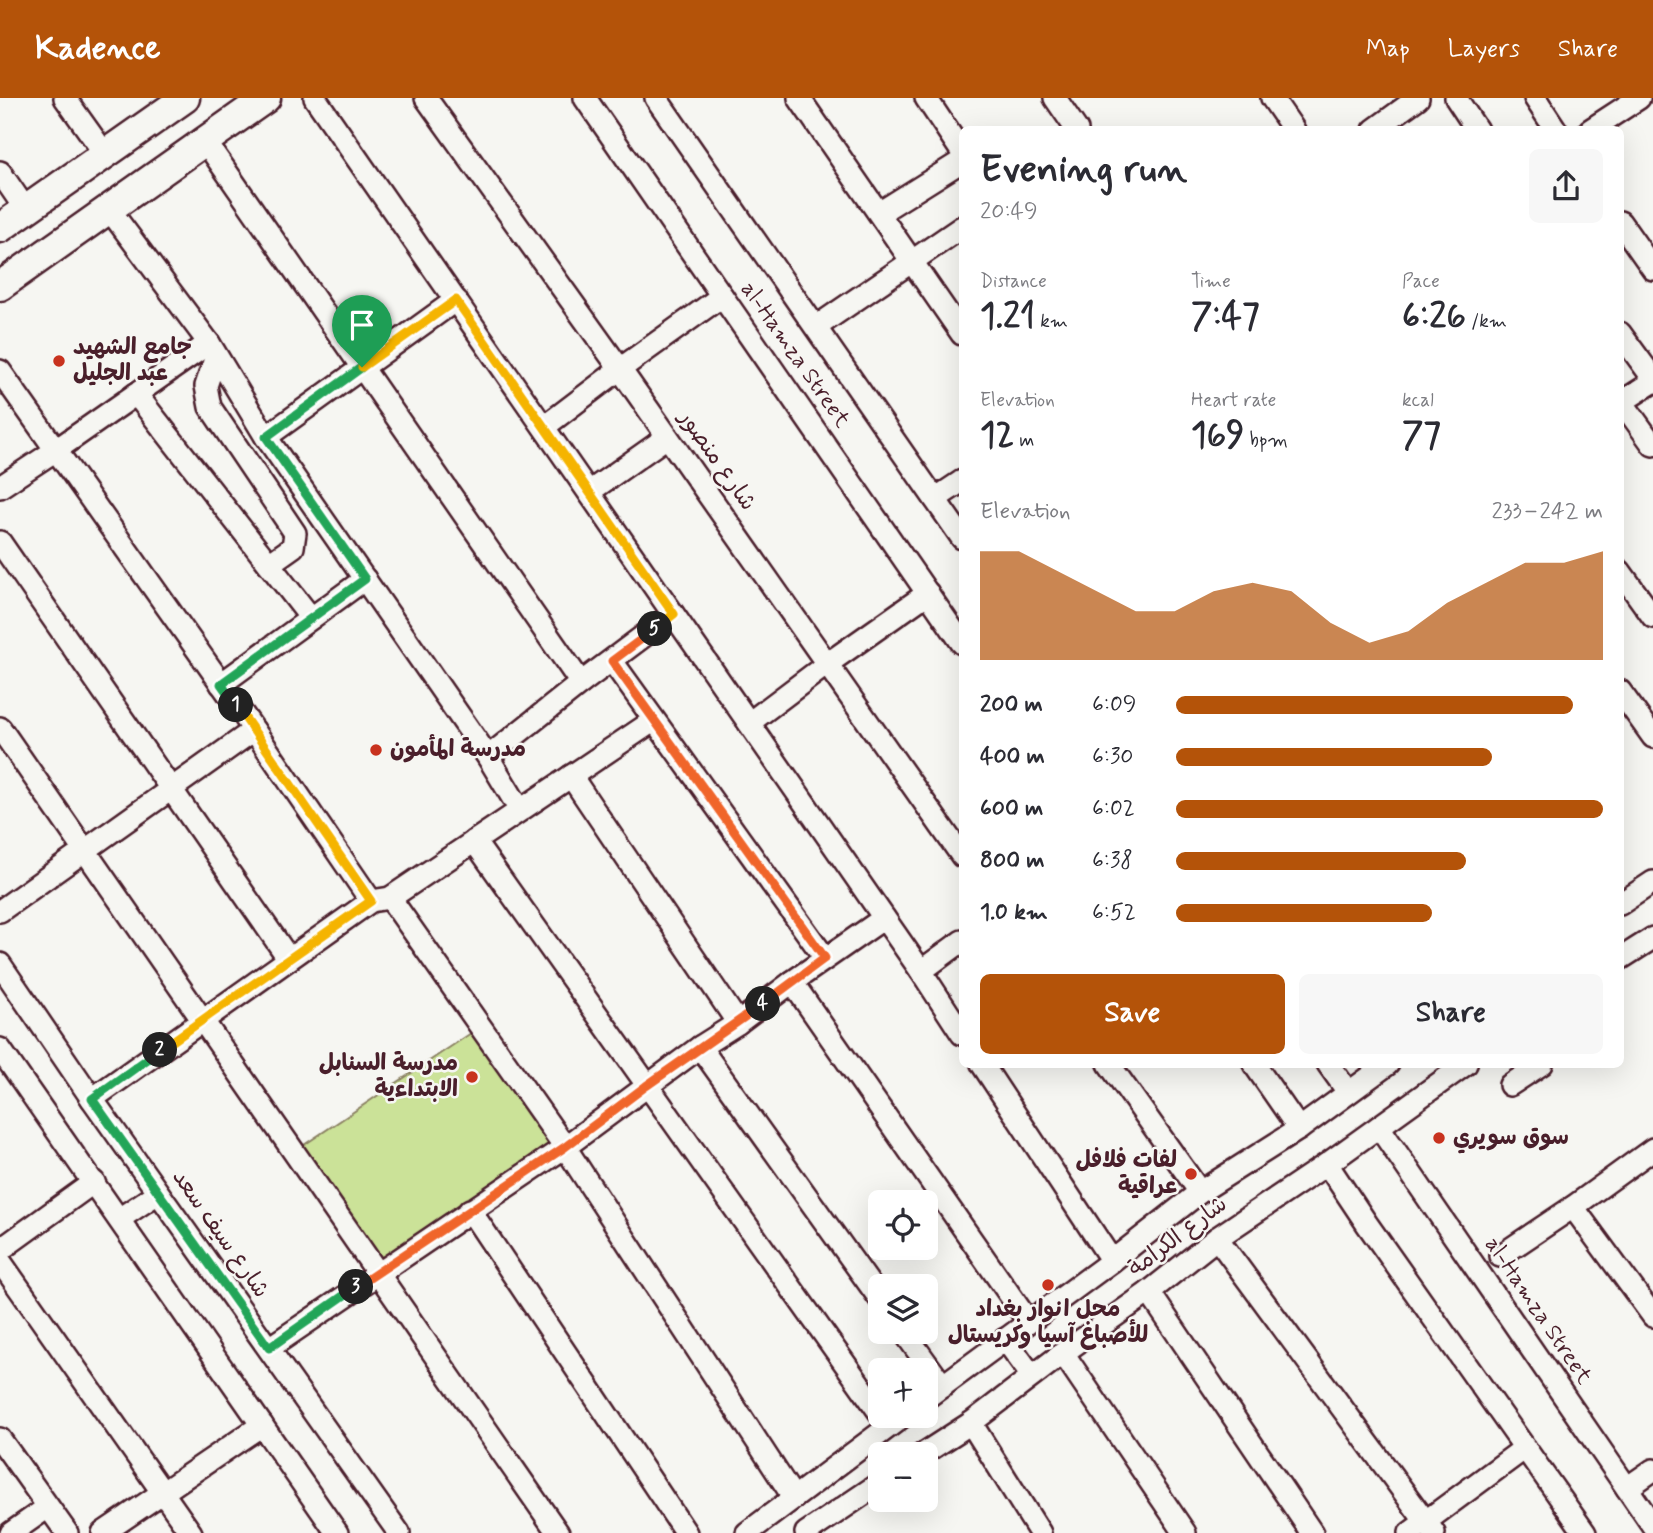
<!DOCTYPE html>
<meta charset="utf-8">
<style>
body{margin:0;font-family:Mynerve,"Playpen Sans Arabic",sans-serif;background:#f7f7f7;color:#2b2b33;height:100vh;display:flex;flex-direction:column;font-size:26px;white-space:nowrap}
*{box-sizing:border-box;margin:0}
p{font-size:23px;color:#7c7c81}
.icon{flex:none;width:38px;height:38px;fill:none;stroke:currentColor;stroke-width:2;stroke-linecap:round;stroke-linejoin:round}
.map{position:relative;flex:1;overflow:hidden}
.drawer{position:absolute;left:959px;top:28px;width:665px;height:942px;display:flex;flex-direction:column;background:#fff;border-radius:10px;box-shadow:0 7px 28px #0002}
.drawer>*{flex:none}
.tools{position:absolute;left:868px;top:1092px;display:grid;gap:14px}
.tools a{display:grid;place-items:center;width:70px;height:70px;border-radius:10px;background:#fff;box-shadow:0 7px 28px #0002;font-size:35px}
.pin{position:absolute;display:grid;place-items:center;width:60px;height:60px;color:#fff;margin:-72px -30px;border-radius:50% 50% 50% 0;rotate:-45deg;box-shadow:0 0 7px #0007}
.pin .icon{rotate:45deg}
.km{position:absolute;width:35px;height:35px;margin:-18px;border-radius:50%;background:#222;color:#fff;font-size:19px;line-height:35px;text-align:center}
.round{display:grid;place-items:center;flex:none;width:74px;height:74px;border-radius:10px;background:#f7f7f7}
.overview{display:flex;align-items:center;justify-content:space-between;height:119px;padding:0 21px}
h1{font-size:38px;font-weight:800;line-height:52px}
.stats{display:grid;grid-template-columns:repeat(3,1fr);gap:10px;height:119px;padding:7px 21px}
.stats div{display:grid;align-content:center}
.stats b{font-size:35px;font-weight:800}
.stats small{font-size:19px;font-weight:400}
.stats p{font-size:19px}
.chart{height:196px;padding:14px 21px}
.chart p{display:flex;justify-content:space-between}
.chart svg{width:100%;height:126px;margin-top:7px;fill:#b45309;opacity:.7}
.button{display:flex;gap:14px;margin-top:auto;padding:14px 21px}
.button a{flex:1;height:80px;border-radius:10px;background:#b45309;color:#fff;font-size:28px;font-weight:800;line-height:80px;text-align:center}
.button a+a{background:#f7f7f7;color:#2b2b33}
ul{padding:0 21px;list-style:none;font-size:23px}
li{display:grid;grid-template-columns:112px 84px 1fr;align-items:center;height:52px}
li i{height:18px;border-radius:9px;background:#b45309}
header{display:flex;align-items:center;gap:42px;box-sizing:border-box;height:98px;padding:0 35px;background:#b45309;color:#fff}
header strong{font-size:33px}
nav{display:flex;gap:38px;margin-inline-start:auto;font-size:24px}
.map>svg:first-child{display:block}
.pitch{fill:#cbe298;stroke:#8a8062;stroke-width:2}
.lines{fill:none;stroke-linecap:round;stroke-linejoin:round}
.minor-casing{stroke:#4a1f2b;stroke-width:26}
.major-casing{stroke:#4a1f2b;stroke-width:33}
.minor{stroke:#f6f6f2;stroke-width:21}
.major{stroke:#f6f6f2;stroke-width:28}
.split-1-casing{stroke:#fff;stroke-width:14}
.split-2-casing{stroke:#fff;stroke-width:14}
.split-3-casing{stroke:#fff;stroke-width:14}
.split-4-casing{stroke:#fff;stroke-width:14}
.split-5-casing{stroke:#fff;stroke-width:14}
.split-6-casing{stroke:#fff;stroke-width:14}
.split-1{stroke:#22a559;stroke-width:9}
.split-2{stroke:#f5b400;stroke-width:9}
.split-3{stroke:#22a559;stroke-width:9}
.split-4{stroke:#f0652b;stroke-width:9}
.split-5{stroke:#f0652b;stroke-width:9}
.split-6{stroke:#f5b400;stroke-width:9}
.poi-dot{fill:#c8321e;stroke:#f6f6f2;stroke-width:2.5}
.labels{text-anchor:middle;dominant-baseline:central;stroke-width:5;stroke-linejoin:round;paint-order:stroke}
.poi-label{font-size:23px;font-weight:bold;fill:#4a1f2b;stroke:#f6f6f2;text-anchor:start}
.street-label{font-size:23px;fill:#4a1f2b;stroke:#f6f6f2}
</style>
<header>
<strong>Kadence</strong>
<nav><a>Map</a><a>Layers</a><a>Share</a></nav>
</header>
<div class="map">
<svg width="1653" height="1435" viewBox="0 0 1653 1435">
<rect width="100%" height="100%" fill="#f6f6f2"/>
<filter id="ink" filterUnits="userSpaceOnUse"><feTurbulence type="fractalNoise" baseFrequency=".0143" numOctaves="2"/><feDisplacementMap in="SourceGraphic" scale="14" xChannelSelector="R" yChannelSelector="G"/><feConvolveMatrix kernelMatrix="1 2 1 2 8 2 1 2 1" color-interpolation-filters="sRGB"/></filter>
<g filter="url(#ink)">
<polygon class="pitch" points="480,929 565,1049 378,1174 298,1051"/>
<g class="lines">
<g class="minor-casing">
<g id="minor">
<polyline points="65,0 105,56"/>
<polyline points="315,0 921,873 962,936"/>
<polyline points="426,0 620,271 962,758"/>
<polyline points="585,0 962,545"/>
<polyline points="656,0 962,440"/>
<polyline points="799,0 962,236"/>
<polyline points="926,0 962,54"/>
<polyline points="1055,0 1077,32"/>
<polyline points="1272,0 1294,32"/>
<polyline points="1456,0 1477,32"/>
<polyline points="1535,0 1556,32"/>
<polyline points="1374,32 1418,0"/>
<polyline points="1590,32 1639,0"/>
<polyline points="205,43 581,585"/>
<polyline points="0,74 26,112"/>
<polyline points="109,111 209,245 266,339 488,659 520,712"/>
<polyline points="879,115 962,63"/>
<polyline points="1620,124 1653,171"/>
<polyline points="816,229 962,129"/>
<polyline points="1620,235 1653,280"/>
<polyline points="216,258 206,288 210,309 295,435 293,449 269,466"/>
<polyline points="0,273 254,632 371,803"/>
<polyline points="136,296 311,520"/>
<polyline points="1622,304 1653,347"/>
<polyline points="1620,305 1653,284"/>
<polyline points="544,329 620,271 722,198"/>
<polyline points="266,339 456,202"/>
<polyline points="0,389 56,352 209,245"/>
<polyline points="589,394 667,339"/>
<polyline points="935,401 962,383"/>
<polyline points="0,444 289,861"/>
<polyline points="1620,473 1653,519"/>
<polyline points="612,563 825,860"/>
<polyline points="221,586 365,481"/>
<polyline points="1620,593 1653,639"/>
<polyline points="749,625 827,566 928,495"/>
<polyline points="0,630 558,1435"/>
<polyline points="488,659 581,585 673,516"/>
<polyline points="571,678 738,925"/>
<polyline points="474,743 880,1315"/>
<polyline points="390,800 565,1049 794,1400"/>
<polyline points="1620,806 1653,784"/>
<polyline points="0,813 254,632"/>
<polyline points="1620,861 1653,840"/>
<polyline points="0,866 92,1001 399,1435"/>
<polyline points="921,873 962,843"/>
<polyline points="792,884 1028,1223"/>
<polyline points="700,949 880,1201"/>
<polyline points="0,951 337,1435"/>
<polyline points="982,966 1112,1163"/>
<polyline points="1109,966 1200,1094"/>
<polyline points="1254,966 1299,1031"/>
<polyline points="1328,966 1348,994"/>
<polyline points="1510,987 1542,966"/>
<polyline points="92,1001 371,803 390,800 653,623"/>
<polyline points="1379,1029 1653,1428"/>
<polyline points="1327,1066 1367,1126 1585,1435"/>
<polyline points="1573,1109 1653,1218"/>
<polyline points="470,1112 686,1435"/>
<polyline points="119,1121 158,1095"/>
<polyline points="1217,1140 1434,1435"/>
<polyline points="0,1152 94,1084"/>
<polyline points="1500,1158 1573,1109 1653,1051"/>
<polyline points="0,1163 191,1435"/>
<polyline points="1149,1194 1312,1435"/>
<polyline points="904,1234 943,1288"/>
<polyline points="1005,1241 1032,1278"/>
<polyline points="269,1250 565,1049 700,949 738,925 792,884 884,820"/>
<polyline points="1063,1255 1185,1435"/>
<polyline points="926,1300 1112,1163 1200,1094 1299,1031 1388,966"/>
<polyline points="971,1325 1040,1435"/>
<polyline points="0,1341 67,1435"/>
<polyline points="923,1356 971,1325 1063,1255 1149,1194 1217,1140 1327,1066 1466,966"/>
<polyline points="1627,1390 1653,1372"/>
<polyline points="11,1435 48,1409"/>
<polyline points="103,1435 262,1327"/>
<polyline points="747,1435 903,1318"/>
<polyline points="806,1435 880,1385"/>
<polyline points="1410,1435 1525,1350"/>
</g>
</g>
<g class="major-casing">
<g id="major">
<polyline points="0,130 185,0"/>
<polyline points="0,188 266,0"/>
</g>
</g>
<use href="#minor" class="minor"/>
<use href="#major" class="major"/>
</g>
</g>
<g class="lines" filter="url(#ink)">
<g class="split-1-casing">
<polyline id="split-1" points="236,607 221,586 365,481 266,339 362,269"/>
</g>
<g class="split-2-casing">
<polyline id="split-2" points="160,952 371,803 236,607"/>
</g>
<g class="split-3-casing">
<polyline id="split-3" points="160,952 92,1001 269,1250 356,1189"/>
</g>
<g class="split-4-casing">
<polyline id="split-4" points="356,1189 565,1049 646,988 763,906"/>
</g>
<g class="split-5-casing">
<polyline id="split-5" points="655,531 612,563 825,860 763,906"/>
</g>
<g class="split-6-casing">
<polyline id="split-6" points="362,269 456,202 674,516 655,531"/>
</g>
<use href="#split-1" class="split-1"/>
<use href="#split-2" class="split-2"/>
<use href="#split-3" class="split-3"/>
<use href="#split-4" class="split-4"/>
<use href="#split-5" class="split-5"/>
<use href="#split-6" class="split-6"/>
</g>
<g class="poi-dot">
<circle cx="59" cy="263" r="7"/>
<circle cx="376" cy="652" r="7"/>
<circle cx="472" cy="979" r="7"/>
<circle cx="1439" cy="1040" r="7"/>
<circle cx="1191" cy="1076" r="7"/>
<circle cx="1048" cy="1187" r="7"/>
</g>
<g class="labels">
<g class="poi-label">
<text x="73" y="250">جامع الشهيد<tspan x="73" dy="26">عبد الجليل</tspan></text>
<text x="390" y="652">مدرسة المأمون</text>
<text x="458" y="966" text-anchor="end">مدرسة السنابل<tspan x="458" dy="26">الابتداءية</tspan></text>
<text x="1453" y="1040">سوق سويري</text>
<text x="1177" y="1063" text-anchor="end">لفات فلافل<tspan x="1177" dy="26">عراقية</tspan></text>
<text x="1048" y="1212" text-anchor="middle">محل انوار بغداد<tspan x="1048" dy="26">للأصباغ آسيا وكريستال</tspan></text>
</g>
<g class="street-label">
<text transform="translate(795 257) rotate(55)">al-Hamza Street</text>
<text transform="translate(717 363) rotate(55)">شارع منصور</text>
<text transform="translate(220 1136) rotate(55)">شارع سيف سعد</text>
<text transform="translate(1178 1139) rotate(-37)">شارع الكرامة</text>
<text transform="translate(1538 1213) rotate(56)">al-Hamza Street</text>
</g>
</g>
</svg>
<div class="tools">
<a><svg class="icon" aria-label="locate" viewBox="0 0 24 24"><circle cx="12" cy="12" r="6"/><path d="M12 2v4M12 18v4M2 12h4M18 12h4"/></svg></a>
<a><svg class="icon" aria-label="layers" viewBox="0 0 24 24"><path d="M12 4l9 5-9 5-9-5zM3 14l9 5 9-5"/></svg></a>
<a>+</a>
<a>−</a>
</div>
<div class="pin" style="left:362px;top:269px;background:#1e9e55"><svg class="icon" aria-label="arrive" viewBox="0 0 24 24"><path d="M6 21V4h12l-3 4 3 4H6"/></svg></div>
<b class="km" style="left:236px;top:607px">1</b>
<b class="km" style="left:160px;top:952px">2</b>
<b class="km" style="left:356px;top:1189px">3</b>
<b class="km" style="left:763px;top:906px">4</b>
<b class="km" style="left:655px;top:531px">5</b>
<section class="drawer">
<div class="overview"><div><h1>Evening run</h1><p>20:49</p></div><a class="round"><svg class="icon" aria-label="share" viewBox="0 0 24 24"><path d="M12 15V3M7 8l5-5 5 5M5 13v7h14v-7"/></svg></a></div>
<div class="stats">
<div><p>Distance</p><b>1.21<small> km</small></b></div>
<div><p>Time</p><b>7:47</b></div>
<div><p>Pace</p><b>6:26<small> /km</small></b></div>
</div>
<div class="stats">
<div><p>Elevation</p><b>12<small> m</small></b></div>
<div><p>Heart rate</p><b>169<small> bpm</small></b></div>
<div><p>kcal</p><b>77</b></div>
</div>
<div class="chart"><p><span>Elevation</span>233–242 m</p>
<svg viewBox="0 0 160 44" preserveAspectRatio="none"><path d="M0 44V6L10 6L20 13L30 20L40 27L50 27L60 20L70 17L80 20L90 31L100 38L110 34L120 24L130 17L140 10L150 10L160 6V44z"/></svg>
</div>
<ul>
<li><b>200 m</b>6:09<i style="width:93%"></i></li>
<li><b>400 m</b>6:30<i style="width:74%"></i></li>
<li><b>600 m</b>6:02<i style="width:100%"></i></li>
<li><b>800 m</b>6:38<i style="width:68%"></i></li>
<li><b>1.0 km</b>6:52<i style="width:60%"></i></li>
</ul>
<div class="button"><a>Save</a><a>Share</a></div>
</section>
</div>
